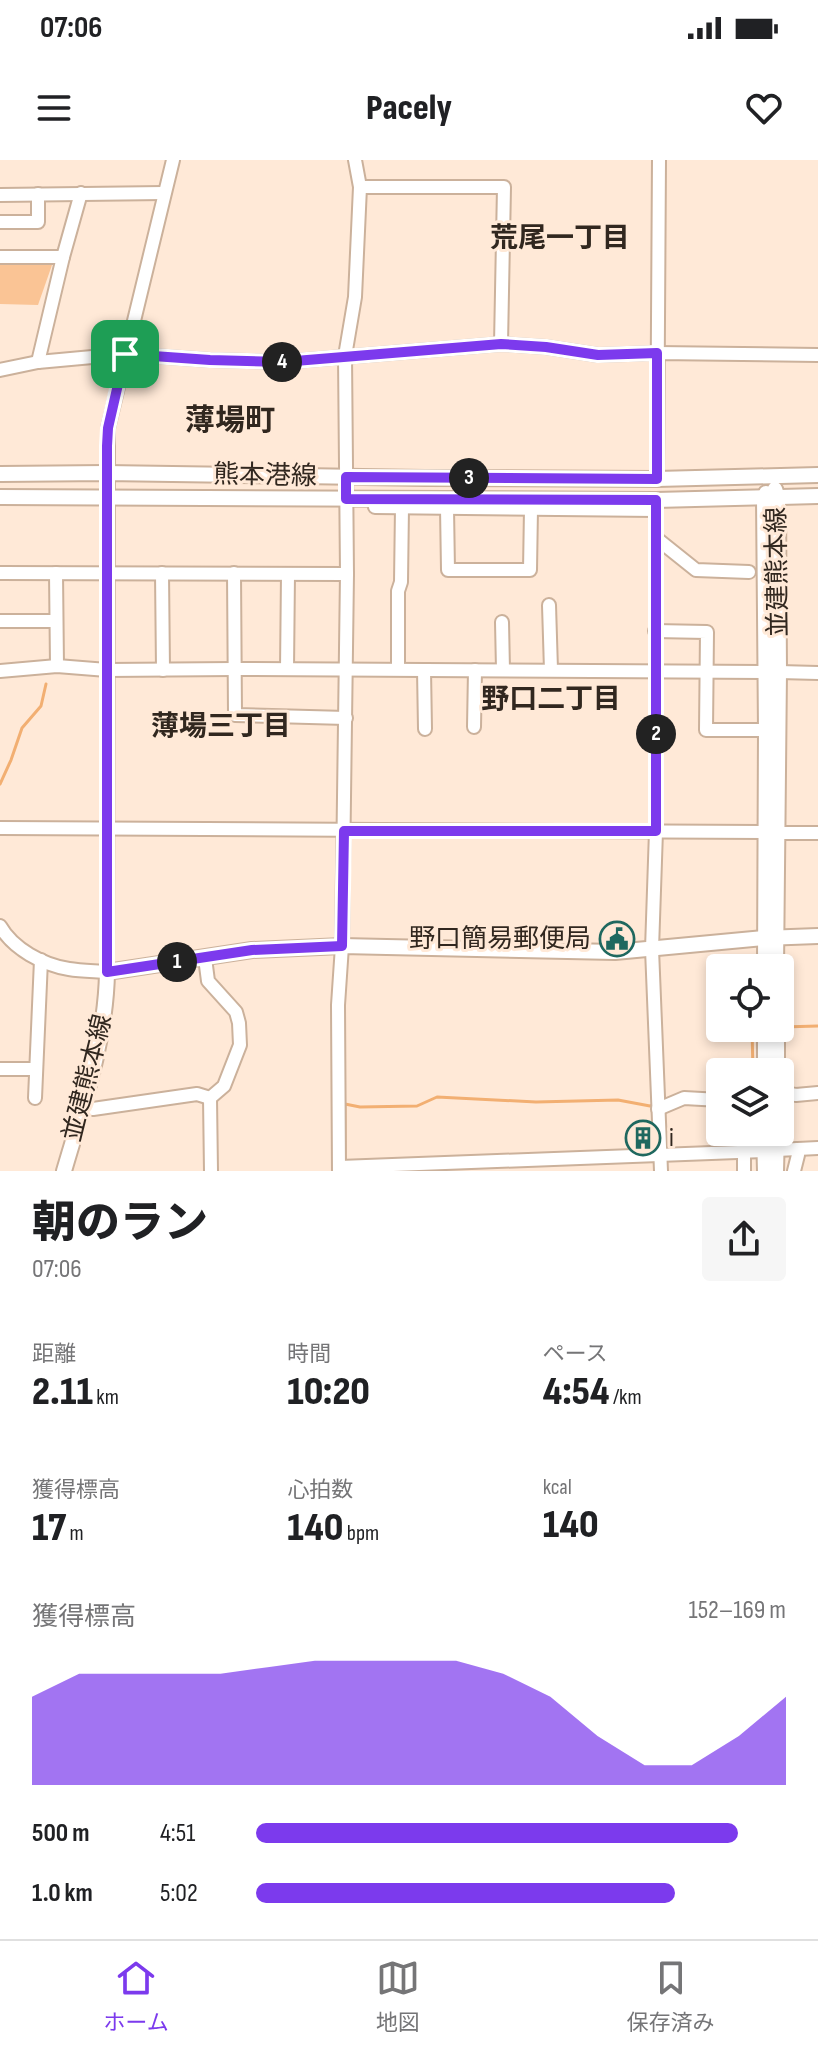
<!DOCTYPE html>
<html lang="ja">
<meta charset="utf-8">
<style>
body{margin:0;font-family:"Sofia Sans Condensed","Noto Sans JP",sans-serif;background:#f6f6f6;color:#202124;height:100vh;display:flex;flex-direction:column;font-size:30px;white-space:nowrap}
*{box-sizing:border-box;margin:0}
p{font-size:26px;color:#757577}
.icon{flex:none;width:44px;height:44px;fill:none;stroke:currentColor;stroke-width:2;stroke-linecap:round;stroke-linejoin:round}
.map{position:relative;height:1011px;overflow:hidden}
.sheet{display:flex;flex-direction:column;background:#fff;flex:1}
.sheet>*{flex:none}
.buttons{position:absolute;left:706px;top:794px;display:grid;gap:16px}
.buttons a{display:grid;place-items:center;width:88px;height:88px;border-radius:8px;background:#fff;box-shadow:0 4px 12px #0003;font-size:40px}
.pin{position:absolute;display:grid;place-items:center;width:68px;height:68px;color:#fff;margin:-34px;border-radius:16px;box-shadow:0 4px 12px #0006}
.km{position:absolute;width:40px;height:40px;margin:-20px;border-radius:50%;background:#222;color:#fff;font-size:22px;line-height:40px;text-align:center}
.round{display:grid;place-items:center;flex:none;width:84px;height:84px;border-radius:8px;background:#f6f6f6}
.headline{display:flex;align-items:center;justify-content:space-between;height:136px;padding:0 32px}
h1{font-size:44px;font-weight:800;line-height:60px}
.metrics{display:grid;grid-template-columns:repeat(3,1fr);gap:12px;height:136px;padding:8px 32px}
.metrics div{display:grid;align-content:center}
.metrics b{font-size:40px;font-weight:800}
.metrics small{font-size:22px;font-weight:400}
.metrics p{font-size:22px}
.chart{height:224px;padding:16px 32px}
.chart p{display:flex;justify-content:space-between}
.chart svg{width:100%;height:144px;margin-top:8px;fill:#7c3aed;opacity:.7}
ul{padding:0 32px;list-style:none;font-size:26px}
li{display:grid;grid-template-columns:128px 96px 1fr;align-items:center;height:60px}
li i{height:20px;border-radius:10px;background:#7c3aed}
.status{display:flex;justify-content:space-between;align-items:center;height:56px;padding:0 40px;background:#fff;direction:ltr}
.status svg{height:22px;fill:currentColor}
header{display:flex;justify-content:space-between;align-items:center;height:104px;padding:0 32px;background:#fff;font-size:36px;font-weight:800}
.tab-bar{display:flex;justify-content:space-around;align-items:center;height:112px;border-top:2px solid #e0e0e0;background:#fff;font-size:22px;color:#757577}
.tab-bar a{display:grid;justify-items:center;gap:4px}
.tab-bar .active{color:#7c3aed}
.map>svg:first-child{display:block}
.green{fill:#fac495}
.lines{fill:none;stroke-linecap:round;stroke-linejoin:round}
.stream{stroke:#f2af72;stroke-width:3}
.minor-casing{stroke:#cbb19b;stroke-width:16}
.major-casing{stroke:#cbb19b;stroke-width:18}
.minor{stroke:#fff;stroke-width:12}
.major{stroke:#fff;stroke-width:14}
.route-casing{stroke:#fff;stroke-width:16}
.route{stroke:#7c3aed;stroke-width:10}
.labels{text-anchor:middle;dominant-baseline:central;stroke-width:6;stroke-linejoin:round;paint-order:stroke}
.street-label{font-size:26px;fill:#31271f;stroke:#ffe9d7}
.poi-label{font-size:26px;fill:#31271f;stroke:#ffe9d7;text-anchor:end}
.neighbourhood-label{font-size:28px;font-weight:bold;fill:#31271f;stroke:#ffe9d7}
.quarter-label{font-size:30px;font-weight:bold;fill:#31271f;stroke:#ffe9d7}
</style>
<div class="status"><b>07:06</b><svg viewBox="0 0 49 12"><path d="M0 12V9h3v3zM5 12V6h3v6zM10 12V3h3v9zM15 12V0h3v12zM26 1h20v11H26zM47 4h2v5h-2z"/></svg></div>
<header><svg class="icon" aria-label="menu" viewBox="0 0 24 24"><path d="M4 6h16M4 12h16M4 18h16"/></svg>Pacely<svg class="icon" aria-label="heart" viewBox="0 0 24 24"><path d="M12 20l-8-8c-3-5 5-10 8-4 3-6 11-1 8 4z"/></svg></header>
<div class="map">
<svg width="818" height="1011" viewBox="0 0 818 1011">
<rect width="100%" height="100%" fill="#ffe9d7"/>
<polygon class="green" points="0,104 52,105 38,145 0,144"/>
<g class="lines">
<g class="stream">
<polyline points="0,624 11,600 22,568 41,546 46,524"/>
<polyline points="782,867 818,866"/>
<polyline points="753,912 752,869 762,868"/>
<polyline points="710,934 720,933"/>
<polyline points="345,999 345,944 360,947 417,946 437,937 536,942 618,940 650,946 656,944"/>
</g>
<g class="minor-casing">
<g id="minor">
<polyline points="360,27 504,27 501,184"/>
<polyline points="0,35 164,33"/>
<polyline points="0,62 38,62 38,34"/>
<polyline points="0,97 63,97"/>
<polyline points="38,202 63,97 81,33"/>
<polyline points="0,210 38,202 125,194 210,200 283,202 501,184 546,187 598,195 657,193 818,195"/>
<polyline points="657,319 659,0"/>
<polyline points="656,340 656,671 652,789 661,1011"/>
<polyline points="375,347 656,350"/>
<polyline points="447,348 448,410 530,410 531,349"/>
<polyline points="656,378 696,410 749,412"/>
<polyline points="0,413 347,414"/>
<polyline points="56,413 57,506"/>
<polyline points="162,413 163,510"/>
<polyline points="234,413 235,555 346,558"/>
<polyline points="549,445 551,510"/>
<polyline points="0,461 56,461"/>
<polyline points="502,462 503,510"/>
<polyline points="655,471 707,472 706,570 766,570"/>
<polyline points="287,509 288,414"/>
<polyline points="398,509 398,431 401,422 402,347"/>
<polyline points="424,510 425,569"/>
<polyline points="0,511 57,506 107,510 235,509 765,512"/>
<polyline points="779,512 818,513"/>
<polyline points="474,567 475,510"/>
<polyline points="0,668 765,672"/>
<polyline points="778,673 818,673"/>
<path d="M 0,766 C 13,789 43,805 69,809 C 81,811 95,811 107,812 L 108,268 L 173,0"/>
<polyline points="0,909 36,909"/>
<polyline points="780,932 796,935 818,933"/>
<polyline points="35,938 41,800"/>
<polyline points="210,938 211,1011"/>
<polyline points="84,948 93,949 197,934 210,938 224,926 240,885 239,863 236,852 208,821 205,798"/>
<polyline points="658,949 684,938 720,940"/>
<polyline points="777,990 818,988"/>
<polyline points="340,1007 765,991"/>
<polyline points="339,1011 338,845 342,786 347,414 345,196 355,137 360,27 355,0"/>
<polyline points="744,1011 744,992"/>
<polyline points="794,1011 798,995 798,989"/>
</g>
</g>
<g class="major-casing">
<g id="major">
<polyline points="0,314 106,313 425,318 657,319 818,315"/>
<polyline points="775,329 778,338 779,512 776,808"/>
<polyline points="0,337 656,340 818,336"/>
<polyline points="765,808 766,570 764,338 766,333"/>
<polyline points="777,868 777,912"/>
<polyline points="765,912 765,868"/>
<polyline points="764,972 765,1011"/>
<path d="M 64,1011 C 83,946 106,880 107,812 L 252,790 L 342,786 L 615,792 L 764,778 L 818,776"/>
<polyline points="776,1011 777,972"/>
</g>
</g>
<use href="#minor" class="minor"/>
<use href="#major" class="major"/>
</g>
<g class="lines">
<g class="route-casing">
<polygon id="route" points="501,184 546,187 598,195 657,193 657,319 346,317 346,339 656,340 656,671 344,671 342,786 252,790 107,812 107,286 108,268 125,194 210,200 283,202"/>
</g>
<use href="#route" class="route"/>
</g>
<defs>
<g id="civic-ring" transform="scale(1.8)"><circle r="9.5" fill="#ffe9d7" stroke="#1f685f" stroke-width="1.5"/><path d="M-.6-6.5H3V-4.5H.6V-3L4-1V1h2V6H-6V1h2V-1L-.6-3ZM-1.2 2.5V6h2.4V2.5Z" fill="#1f685f"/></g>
<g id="building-ring" transform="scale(1.8)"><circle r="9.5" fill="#ffe9d7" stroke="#1f685f" stroke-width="1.5"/><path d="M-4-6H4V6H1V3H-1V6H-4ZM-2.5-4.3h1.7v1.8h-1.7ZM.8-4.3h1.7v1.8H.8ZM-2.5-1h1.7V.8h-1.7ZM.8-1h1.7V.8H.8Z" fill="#1f685f"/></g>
</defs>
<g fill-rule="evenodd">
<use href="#civic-ring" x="617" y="779"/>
<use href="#building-ring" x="643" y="978"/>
</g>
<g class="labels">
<g class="street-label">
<text transform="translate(265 316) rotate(1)">熊本港線</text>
<text transform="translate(778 412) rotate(-91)">並建熊本線</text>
<text transform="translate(88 918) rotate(-76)">並建熊本線</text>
</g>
<g class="poi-label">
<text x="591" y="779">野口簡易郵便局</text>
<text x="669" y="978" text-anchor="start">i</text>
</g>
<g class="neighbourhood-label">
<text x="560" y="78">荒尾一丁目</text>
<text x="551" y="539">野口二丁目</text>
<text x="221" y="566">薄場三丁目</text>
</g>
<g class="quarter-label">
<text x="230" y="261">薄場町</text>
</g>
</g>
</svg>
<div class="buttons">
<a><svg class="icon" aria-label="locate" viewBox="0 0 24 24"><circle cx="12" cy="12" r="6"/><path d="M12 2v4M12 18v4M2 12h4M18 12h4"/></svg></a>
<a><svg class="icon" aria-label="layers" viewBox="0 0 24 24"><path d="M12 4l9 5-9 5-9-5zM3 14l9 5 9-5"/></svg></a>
</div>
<div class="pin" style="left:125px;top:194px;background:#1e9e55"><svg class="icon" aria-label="arrive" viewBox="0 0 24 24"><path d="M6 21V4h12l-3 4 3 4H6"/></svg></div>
<b class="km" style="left:177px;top:802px">1</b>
<b class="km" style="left:656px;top:574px">2</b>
<b class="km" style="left:469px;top:318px">3</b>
<b class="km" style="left:282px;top:202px">4</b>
</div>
<section class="sheet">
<div class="headline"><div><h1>朝のラン</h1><p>07:06</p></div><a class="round"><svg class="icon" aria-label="share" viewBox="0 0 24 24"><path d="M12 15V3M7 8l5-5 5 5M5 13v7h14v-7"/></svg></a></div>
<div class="metrics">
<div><p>距離</p><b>2.11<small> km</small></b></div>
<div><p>時間</p><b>10:20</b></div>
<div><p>ペース</p><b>4:54<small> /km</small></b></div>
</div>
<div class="metrics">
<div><p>獲得標高</p><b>17<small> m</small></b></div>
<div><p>心拍数</p><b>140<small> bpm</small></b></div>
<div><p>kcal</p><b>140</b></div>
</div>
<div class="chart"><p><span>獲得標高</span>152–169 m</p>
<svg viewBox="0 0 160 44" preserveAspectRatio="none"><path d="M0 44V17L10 10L20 10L30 10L40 10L50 8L60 6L70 6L80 6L90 6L100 10L110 17L120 29L130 38L140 38L150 29L160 17V44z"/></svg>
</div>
<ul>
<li><b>500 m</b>4:51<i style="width:91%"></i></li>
<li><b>1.0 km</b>5:02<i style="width:79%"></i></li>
</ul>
</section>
<nav class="tab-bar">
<a class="active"><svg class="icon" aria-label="home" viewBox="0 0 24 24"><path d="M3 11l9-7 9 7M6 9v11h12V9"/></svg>ホーム</a>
<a><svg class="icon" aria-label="map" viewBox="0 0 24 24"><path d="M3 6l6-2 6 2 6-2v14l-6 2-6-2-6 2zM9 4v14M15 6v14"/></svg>地図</a>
<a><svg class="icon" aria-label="saved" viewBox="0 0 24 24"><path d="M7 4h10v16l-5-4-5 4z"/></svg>保存済み</a>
</nav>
